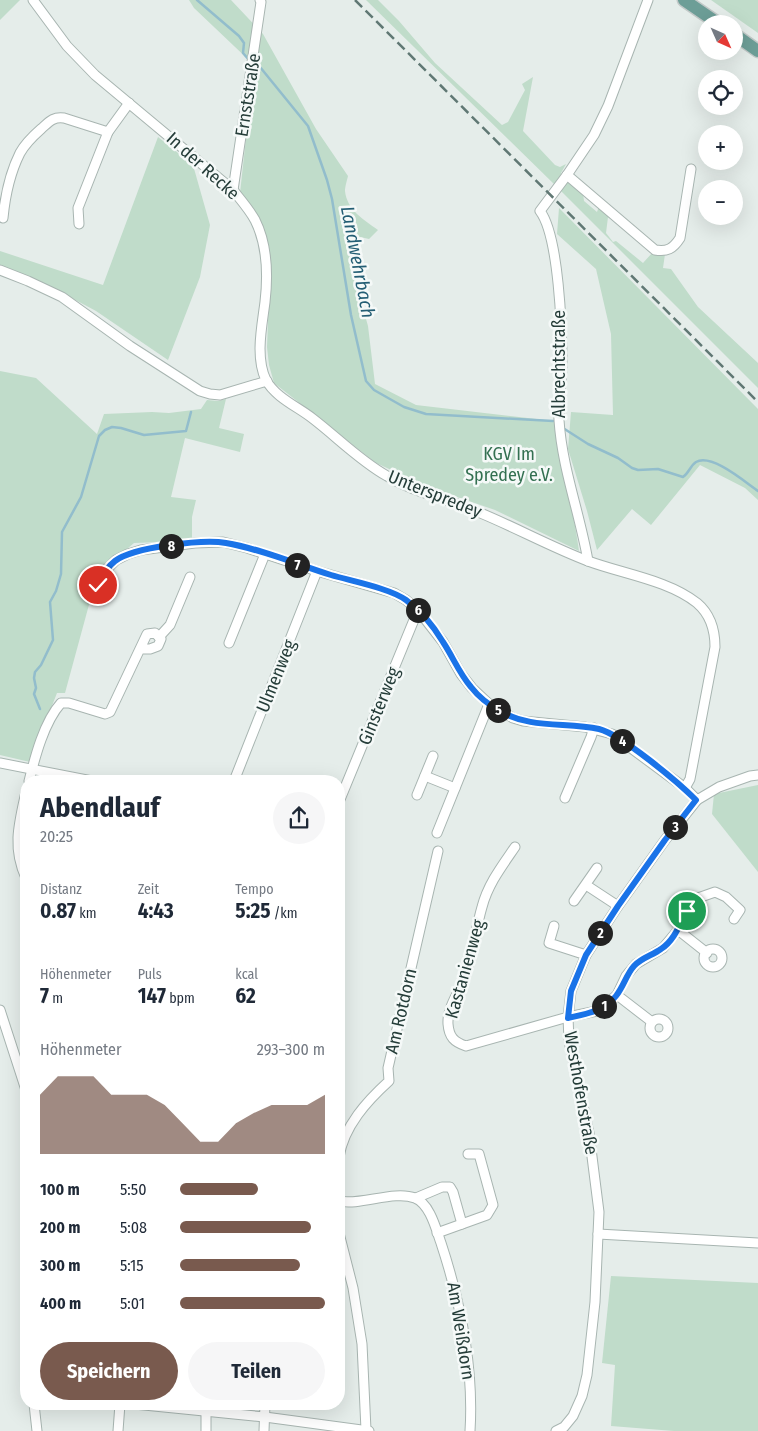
<!DOCTYPE html>
<html lang="de">
<meta charset="utf-8">
<style>
body{margin:0;font-family:"Fira Sans Condensed",sans-serif;background:#f6f6f7;color:#1f2937;height:100vh;display:flex;flex-direction:column;font-size:19px;white-space:nowrap}
*{box-sizing:border-box;margin:0}
p{font-size:16px;color:#747a83}
.icon{flex:none;width:28px;height:28px;fill:none;stroke:currentColor;stroke-width:2;stroke-linecap:round;stroke-linejoin:round}
.map{position:relative;flex:1;overflow:hidden}
.sheet{position:absolute;left:20px;top:775px;width:325px;height:635px;display:flex;flex-direction:column;background:#fff;border-radius:20px;box-shadow:0 5px 20px #0002}
.sheet>*{flex:none}
.needle{width:32px;rotate:135deg}
.fabs{position:absolute;left:698px;top:15px;display:grid;gap:10px}
.fabs a{display:grid;place-items:center;width:45px;height:45px;border-radius:50%;background:#fff;box-shadow:0 5px 20px #0002;font-size:25px}
.pin{position:absolute;display:grid;place-items:center;width:42px;height:42px;color:#fff;margin:-21px;border:2px solid #fff;border-radius:50%;box-shadow:0 1px 5px #0007}
.km{position:absolute;width:25px;height:25px;margin:-12px;border-radius:50%;background:#222;color:#fff;font-size:14px;line-height:25px;text-align:center}
.round{display:grid;place-items:center;flex:none;width:52px;height:52px;border-radius:26px;background:#f6f6f7}
.overview{display:flex;align-items:center;justify-content:space-between;height:85px;padding:0 20px}
h1{font-size:28px;font-weight:700;line-height:38px}
.metrics{display:grid;grid-template-columns:repeat(3,1fr);gap:8px;height:85px;padding:5px 20px}
.metrics div{display:grid;align-content:center}
.metrics b{font-size:21px;font-weight:700}
.metrics small{font-size:14px;font-weight:400}
.metrics p{font-size:14px}
.chart{height:140px;padding:10px 20px}
.chart p{display:flex;justify-content:space-between}
.chart svg{width:100%;height:90px;margin-top:5px;fill:#795a4e;opacity:.7}
.button{display:flex;gap:10px;margin-top:auto;padding:10px 20px}
.button a{flex:1;height:58px;border-radius:30px;background:#795a4e;color:#fff;font-size:20px;font-weight:700;line-height:58px;text-align:center}
.button a+a{background:#f6f6f7;color:#1f2937}
ul{padding:0 20px;list-style:none;font-size:16px}
li{display:grid;grid-template-columns:80px 60px 1fr;align-items:center;height:38px}
li i{height:12px;border-radius:6px;background:#795a4e}
.map>svg:first-child{display:block}
.green{fill:#c0dcca}
.lines{fill:none;stroke-linecap:round;stroke-linejoin:round}
.stream{stroke:#92bdcc;stroke-width:2.5}
.street-casing{stroke:#a8b5b1;stroke-width:11}
.primary-casing{stroke:#c2c9c8;stroke-width:15}
.street{stroke:#fff;stroke-width:9}
.primary{stroke:#6d9e97;stroke-width:12}
.rail{stroke:#607874;stroke-width:2.5;stroke-dasharray:10 5;stroke-linecap:butt}
.route-casing{stroke:#fff;stroke-width:10}
.route{stroke:#1a73e8;stroke-width:6}
.labels{text-anchor:middle;dominant-baseline:central;stroke-width:5;stroke-linejoin:round;paint-order:stroke}
.street-label{font-size:18px;fill:#253d39;stroke:#f5f9f8}
.park-label{font-size:18px;fill:#337051;stroke:#f5f9f8}
.water-label{font-size:19px;font-style:italic;fill:#245e74;stroke:#f5f9f8}
</style>
<div class="map">
<svg width="758" height="1431" viewBox="0 0 758 1431">
<rect width="100%" height="100%" fill="#e5edea"/>
<g class="green">
<polygon points="0,0 20,0 0,20"/>
<path d="M 189,0 L 231,0 L 263,34 L 316,129 L 348,176 C 347,180 345,187 345,191 C 347,210 364,220 378,230 L 369,239 L 356,236 L 353,248 L 359,261 L 355,280 L 368,326 L 375,384 L 416,405 L 554,421 C 562,465 573,507 579,551 L 495,510 L 431,488 L 376,463 L 274,383 L 269,365 L 267,347 L 270,268 L 240,193 L 254,65 L 194,8 Z"/>
<polygon points="366,0 378,0 399,21 435,63 502,125 508,122 525,90 522,84 533,77 523,131 555,165 560,167 566,164 561,173 561,179 556,186"/>
<polygon points="711,0 758,0 758,33"/>
<polygon points="158,137 193,165 210,225 200,277 168,360 96,311 53,288 0,268 0,251 103,285"/>
<polygon points="570,182 583,193 584,201 597,212 599,206 618,222 618,224 608,217 606,233 613,242 616,241 643,263 653,252 665,254 663,268 671,269 698,307 758,363 758,388 561,191 566,183"/>
<polygon points="559,208 758,409 758,500 745,488 700,465 651,525 632,509 597,550 587,511 568,449 571,412 613,415 611,334 596,269 557,234"/>
<polygon points="0,371 36,378 97,434 104,414 152,412 169,413 201,409 207,400 218,401 226,399 219,428 244,434 240,452 185,438 171,497 196,500 192,517 192,541 134,543 100,572 90,601 65,693 57,693 30,762 0,755"/>
<polygon points="758,785 758,872 712,814 714,794"/>
<polygon points="611,1276 758,1283 758,1431 674,1431 611,1426 615,1365 602,1363"/>
</g>
<g class="lines">
<g class="stream">
<polyline points="197,0 239,36 244,43 243,53 249,60"/>
<polyline points="254,63 260,67 308,126 327,180 332,199 351,315 366,381 374,390 404,407 426,414 553,421"/>
<path d="M 563,428 L 588,444 L 618,458 L 632,468 L 638,470 L 658,469 L 683,477 C 689,473 690,466 696,462 C 712,453 746,483 758,491"/>
<polyline points="40,709 34,694 36,688 34,678 35,672 41,665 53,640 50,602 56,591 61,574 62,532 81,497 99,436 105,430 112,427 121,428 144,435 186,431 191,412"/>
</g>
<g class="street-casing">
<g id="street">
<path d="M 33,0 L 67,46 L 95,75 L 233,190 C 240,199 249,209 255,220 C 267,244 268,276 265,302 C 262,326 255,357 266,380 C 275,397 298,407 312,418 C 337,437 360,461 387,476 C 415,493 448,499 478,512 C 515,527 551,547 588,561 C 623,574 668,580 697,603 C 710,614 715,630 715,647 L 690,779 L 685,788"/>
<path d="M 567,175 L 655,250 C 667,252 673,249 680,238 L 691,169"/>
<polyline points="233,190 261,2 260,0"/>
<path d="M 3,218 C 5,197 10,173 20,153 C 25,144 33,136 41,129 C 48,123 53,116 64,118 L 108,132"/>
<polyline points="79,224 78,208 108,132 129,103"/>
<polyline points="0,270 28,281 62,297 130,346 200,391 210,394 220,395 267,381"/>
<path d="M 588,561 C 580,514 562,468 559,420 C 558,401 562,382 562,363 C 562,330 559,236 540,211 L 567,175 L 594,135 L 608,106 L 648,0"/>
<polyline points="93,599 105,571 116,560 128,554 141,550 195,543 223,542 247,548 317,571 394,593 406,600 418,610 443,642 461,674 472,688 489,704 513,718 523,721 585,727 612,734 685,788 697,800"/>
<polyline points="159,637 170,625 190,577"/>
<polyline points="229,643 265,554"/>
<polyline points="0,763 92,781"/>
<polyline points="425,776 455,788"/>
<path d="M 29,781 C 35,757 44,722 61,703 L 69,703 L 105,714 L 110,712 L 147,634 L 155,633 L 161,639 L 158,646 L 150,649 L 140,649"/>
<polyline points="234,781 317,571"/>
<path d="M 26,792 C 19,823 12,848 26,878"/>
<polyline points="417,795 433,756"/>
<polyline points="565,798 591,737 594,728"/>
<polyline points="339,802 418,610"/>
<polyline points="437,833 489,704"/>
<path d="M 515,847 C 502,866 488,884 482,907 C 475,931 473,955 464,978 C 459,993 447,1007 448,1024 C 449,1037 454,1042 466,1046 L 568,1017 L 597,1011 L 617,995 L 626,976 L 636,964 L 663,948 L 678,930 L 687,911 L 698,898 L 715,892 L 726,897 L 740,910 L 734,919"/>
<polyline points="586,885 618,906"/>
<polyline points="574,901 597,868"/>
<polyline points="554,926 549,943 586,955"/>
<polyline points="678,930 707,953"/>
<circle cx="713" cy="958" r="9"/>
<polyline points="617,995 652,1022"/>
<polyline points="0,1010 26,1090"/>
<circle cx="659" cy="1028" r="9"/>
<path d="M 339,1157 C 344,1126 367,1101 389,1081 L 388,1068 L 438,851"/>
<polyline points="416,1198 442,1187 450,1187 453,1192 462,1224"/>
<path d="M 339,1201 C 360,1206 394,1190 415,1198 C 430,1204 436,1229 441,1243 C 461,1304 474,1367 470,1431"/>
<polyline points="339,1233 353,1288 362,1344 366,1430"/>
<polyline points="437,1233 487,1215 493,1205 479,1154 468,1154"/>
<polyline points="598,1234 758,1243"/>
<polyline points="34,1404 37,1431"/>
<polyline points="134,1404 265,1417 369,1431"/>
<polyline points="118,1431 120,1404"/>
<polyline points="206,1431 206,1404"/>
<polyline points="264,1431 265,1404"/>
<polyline points="556,1431 564,1427 573,1416 582,1396 587,1375 595,1302 599,1212 589,1133 569,1041 568,1017 571,991 586,955 618,906 665,840 697,800 719,787 750,776 758,775"/>
</g>
</g>
<g class="primary-casing">
<g id="primary">
<polyline points="684,0 719,24"/>
<polyline points="734,34 758,51"/>
</g>
</g>
<use href="#street" class="street"/>
<use href="#primary" class="primary"/>
<polyline class="rail" points="355,0 758,402"/>
</g>
<g class="lines">
<g class="route-casing">
<path id="route" d="M 98,585 C 102,576 107,567 115,561 C 133,547 204,539 226,543 C 261,549 296,564 331,575 C 351,581 389,588 406,600 C 420,610 434,627 443,642 C 453,657 459,673 471,687 C 478,696 489,705 500,711 C 530,729 566,722 599,729 C 622,735 678,782 696,800 L 665,840 L 618,906 L 586,955 L 571,991 L 568,1018 C 586,1014 604,1011 616,996 C 624,986 626,975 634,966 C 641,958 653,955 661,949 C 674,941 680,924 687,911"/>
</g>
<use href="#route" class="route"/>
</g>
<g class="labels">
<g class="street-label">
<text transform="translate(248 95) rotate(-81)">Ernststraße</text>
<text transform="translate(203 166) rotate(42)">In der Recke</text>
<text transform="translate(559 364) rotate(-90)">Albrechtstraße</text>
<text transform="translate(435 494) rotate(22)">Unterspredey</text>
<text transform="translate(276 676) rotate(-68)">Ulmenweg</text>
<text transform="translate(379 706) rotate(-68)">Ginsterweg</text>
<text transform="translate(465 969) rotate(-74)">Kastanienweg</text>
<text transform="translate(401 1011) rotate(-77)">Am Rotdorn</text>
<text transform="translate(581 1093) rotate(80)">Westhofenstraße</text>
<text transform="translate(461 1331) rotate(81)">Am Weißdorn</text>
</g>
<g class="park-label">
<text x="509" y="454">KGV Im<tspan x="509" dy="21">Spredey e.V.</tspan></text>
</g>
<g class="water-label">
<text transform="translate(358 262) rotate(79)">Landwehrbach</text>
</g>
</g>
</svg>
<div class="fabs">
<a><svg class="needle" viewBox="-14 -14 28 28"><path d="M0-13l5 13h-10z" fill="#e53935"/><path d="M0 13l5-13h-10z" fill="#747a83"/></svg></a>
<a><svg class="icon" aria-label="locate" viewBox="0 0 24 24"><circle cx="12" cy="12" r="6"/><path d="M12 2v4M12 18v4M2 12h4M18 12h4"/></svg></a>
<a>+</a>
<a>−</a>
</div>
<div class="pin" style="left:687px;top:911px;background:#1e9e55"><svg class="icon" aria-label="arrive" viewBox="0 0 24 24"><path d="M6 21V4h12l-3 4 3 4H6"/></svg></div>
<div class="pin" style="left:98px;top:585px;background:#d93025"><svg class="icon" aria-label="check" viewBox="0 0 24 24"><path d="M5 12l5 5 9-10"/></svg></div>
<b class="km" style="left:604px;top:1006px">1</b>
<b class="km" style="left:600px;top:933px">2</b>
<b class="km" style="left:675px;top:827px">3</b>
<b class="km" style="left:622px;top:741px">4</b>
<b class="km" style="left:498px;top:710px">5</b>
<b class="km" style="left:418px;top:610px">6</b>
<b class="km" style="left:297px;top:565px">7</b>
<b class="km" style="left:171px;top:546px">8</b>
<section class="sheet">
<div class="overview"><div><h1>Abendlauf</h1><p>20:25</p></div><a class="round"><svg class="icon" aria-label="share" viewBox="0 0 24 24"><path d="M12 15V3M7 8l5-5 5 5M5 13v7h14v-7"/></svg></a></div>
<div class="metrics">
<div><p>Distanz</p><b>0.87<small> km</small></b></div>
<div><p>Zeit</p><b>4:43</b></div>
<div><p>Tempo</p><b>5:25<small> /km</small></b></div>
</div>
<div class="metrics">
<div><p>Höhenmeter</p><b>7<small> m</small></b></div>
<div><p>Puls</p><b>147<small> bpm</small></b></div>
<div><p>kcal</p><b>62</b></div>
</div>
<div class="chart"><p><span>Höhenmeter</span>293–300 m</p>
<svg viewBox="0 0 160 44" preserveAspectRatio="none"><path d="M0 44V15L10 6L20 6L30 6L40 15L50 15L60 15L70 20L80 29L90 38L100 38L110 29L120 24L130 20L140 20L150 20L160 15V44z"/></svg>
</div>
<ul>
<li><b>100 m</b>5:50<i style="width:54%"></i></li>
<li><b>200 m</b>5:08<i style="width:90%"></i></li>
<li><b>300 m</b>5:15<i style="width:83%"></i></li>
<li><b>400 m</b>5:01<i style="width:100%"></i></li>
</ul>
<div class="button"><a>Speichern</a><a>Teilen</a></div>
</section>
</div>
